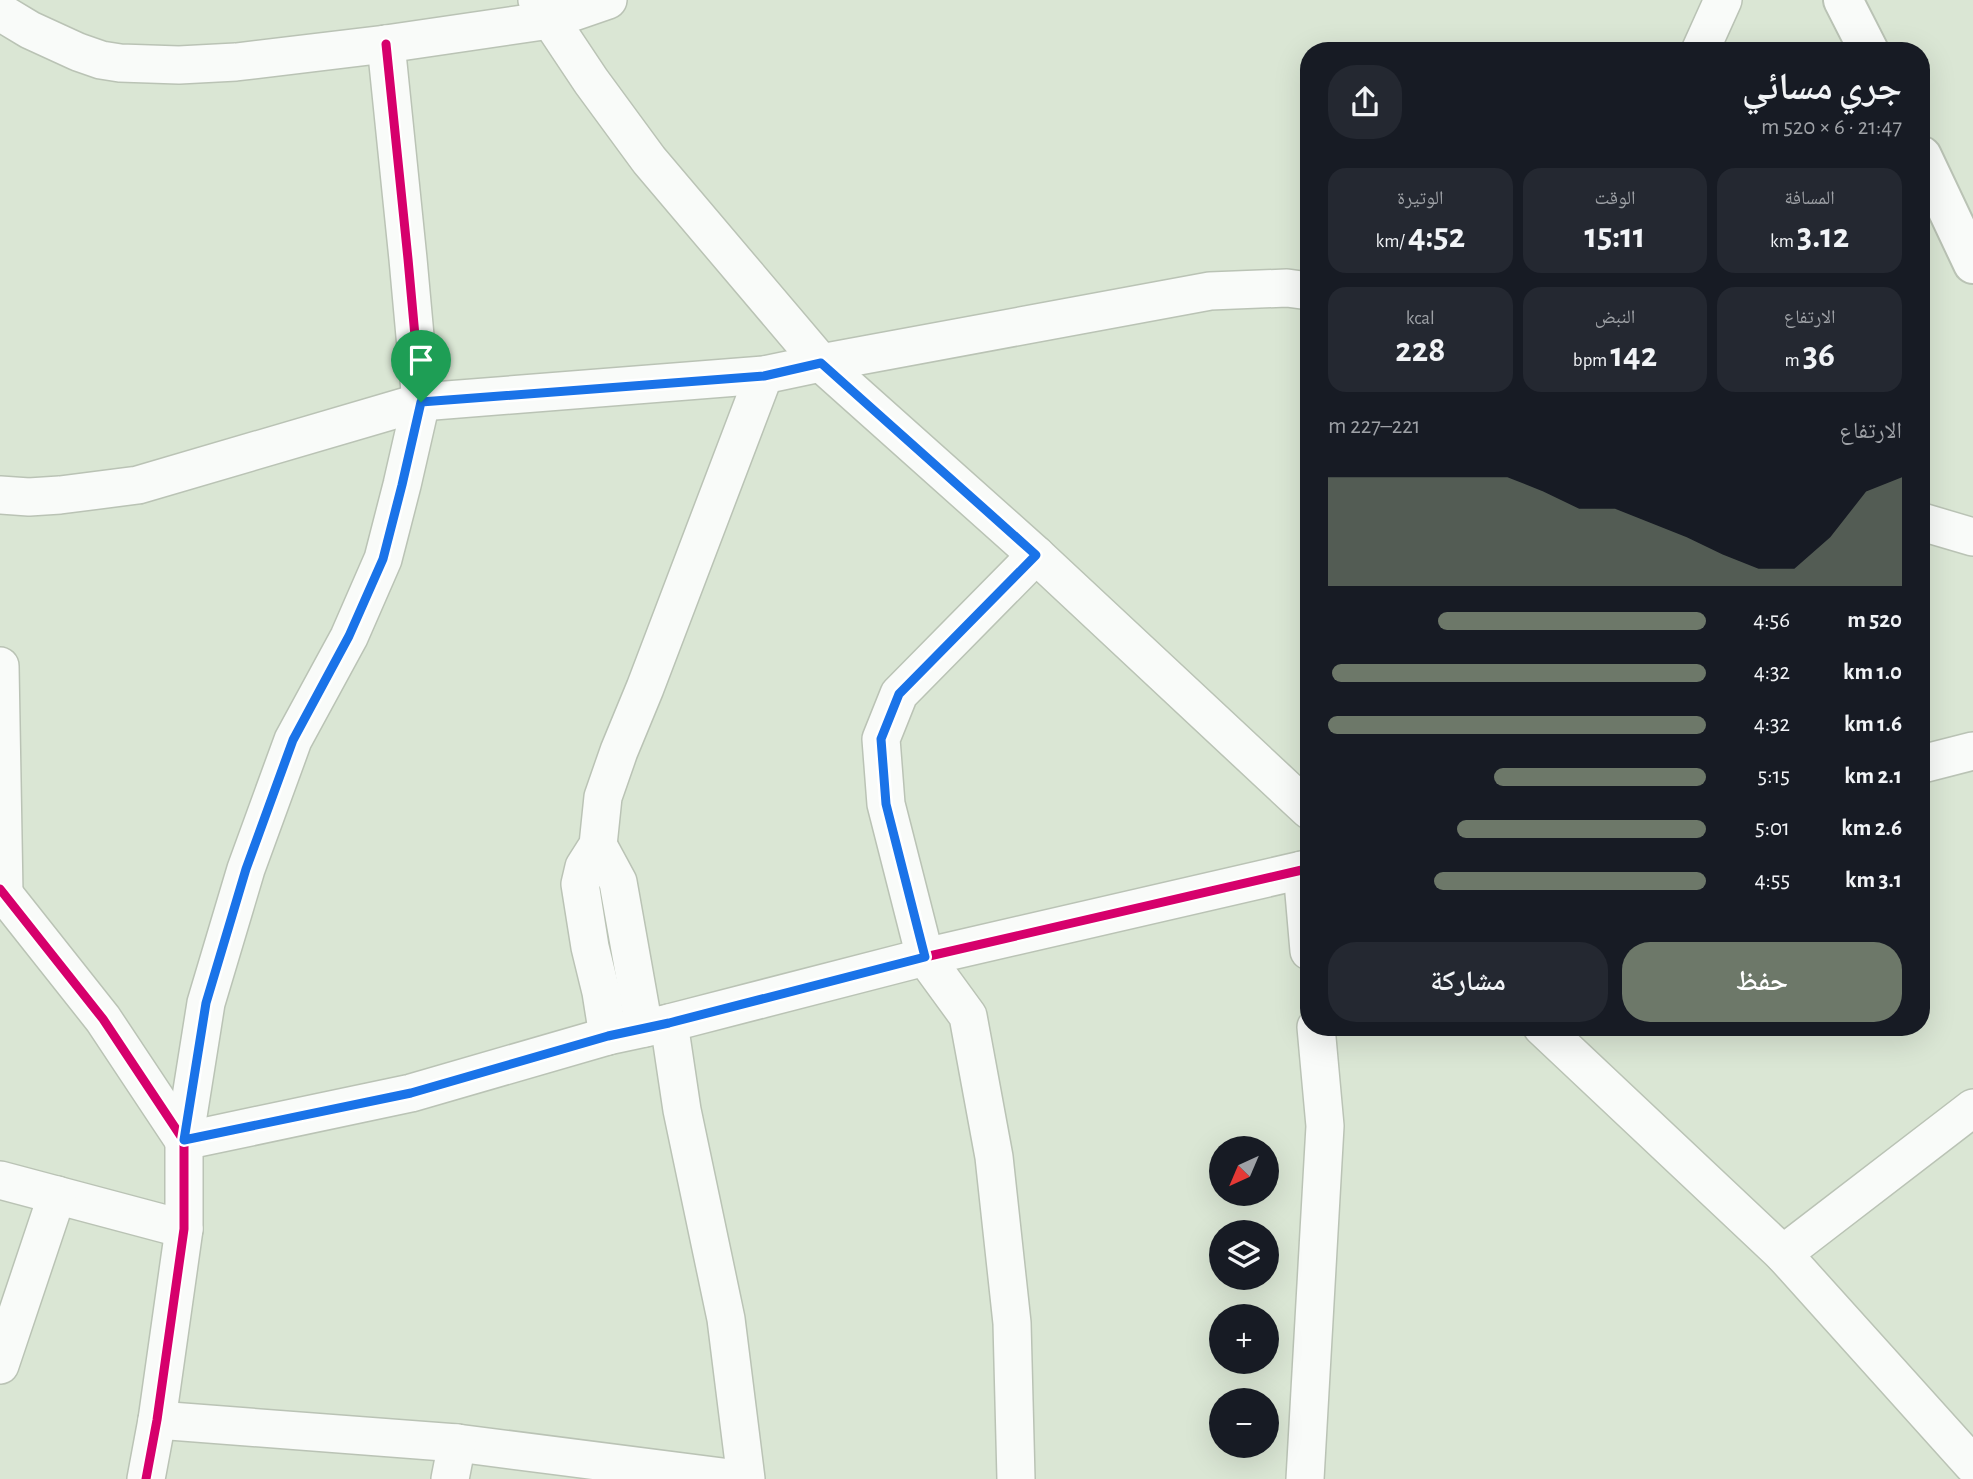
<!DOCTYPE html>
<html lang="ar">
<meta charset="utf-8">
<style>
body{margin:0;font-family:"Alegreya Sans","Noto Naskh Arabic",sans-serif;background:#242831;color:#f1f3f6;direction:rtl;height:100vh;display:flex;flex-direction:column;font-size:26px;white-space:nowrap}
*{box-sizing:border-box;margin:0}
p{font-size:23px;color:#9ea1a6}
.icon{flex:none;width:38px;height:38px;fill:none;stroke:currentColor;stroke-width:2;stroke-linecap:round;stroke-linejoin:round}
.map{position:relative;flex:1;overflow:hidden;direction:ltr}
.details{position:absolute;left:1300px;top:42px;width:630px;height:994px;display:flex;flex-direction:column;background:#171b24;border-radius:28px;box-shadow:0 7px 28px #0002;direction:rtl}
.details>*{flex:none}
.needle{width:46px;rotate:224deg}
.buttons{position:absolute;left:1209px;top:1136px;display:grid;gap:14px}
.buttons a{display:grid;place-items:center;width:70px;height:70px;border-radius:50%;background:#171b24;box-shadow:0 7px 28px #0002;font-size:35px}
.pin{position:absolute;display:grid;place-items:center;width:60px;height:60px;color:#fff;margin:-72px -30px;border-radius:50% 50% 50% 0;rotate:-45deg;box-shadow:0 0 7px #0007}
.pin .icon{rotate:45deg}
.round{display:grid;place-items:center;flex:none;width:74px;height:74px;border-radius:28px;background:#242831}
.summary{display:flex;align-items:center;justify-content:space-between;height:119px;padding:0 28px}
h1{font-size:38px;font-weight:600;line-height:52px}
.metrics{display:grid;grid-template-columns:repeat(3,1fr);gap:10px;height:119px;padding:7px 28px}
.metrics div{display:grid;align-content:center;border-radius:18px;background:#242831;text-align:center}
.metrics b{font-size:35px;font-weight:600}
.metrics small{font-size:19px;font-weight:400}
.metrics p{font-size:19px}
.chart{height:196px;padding:14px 28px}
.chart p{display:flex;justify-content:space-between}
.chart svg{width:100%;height:126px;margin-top:7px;fill:#6d7869;opacity:.7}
.button{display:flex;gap:14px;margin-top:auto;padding:14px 28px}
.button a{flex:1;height:80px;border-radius:28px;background:#6d7869;color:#fff;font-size:28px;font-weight:600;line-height:80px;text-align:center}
.button a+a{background:#242831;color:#f1f3f6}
ul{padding:0 28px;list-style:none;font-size:23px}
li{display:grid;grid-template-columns:112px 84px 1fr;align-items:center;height:52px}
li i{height:18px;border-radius:9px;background:#6d7869}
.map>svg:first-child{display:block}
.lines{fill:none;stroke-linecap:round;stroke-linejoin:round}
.minor-casing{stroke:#bac3b5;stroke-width:40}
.tertiary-casing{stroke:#bac3b5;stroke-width:42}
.minor{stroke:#f9fbf9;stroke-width:37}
.tertiary{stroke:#f9fbf9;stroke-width:38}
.cycleway-casing{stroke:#fff;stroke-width:13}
.cycleway{stroke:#d6006c;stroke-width:9}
.route-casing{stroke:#fff;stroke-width:14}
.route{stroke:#1a73e8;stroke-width:9}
</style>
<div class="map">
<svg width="1973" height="1479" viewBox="0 0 1973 1479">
<rect width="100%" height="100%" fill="#dae6d4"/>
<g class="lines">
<g class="minor-casing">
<g id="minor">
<polyline points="537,0 591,81 649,160 821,363 1036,555 1309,810"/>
<polyline points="0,12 30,30 78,52 101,60 120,63 179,65 236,62 386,44 550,20 608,0"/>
<polyline points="1700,51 1723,0"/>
<polyline points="0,495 29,497 60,495 138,485 421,402 764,375 821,363 1210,291 1287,288 1309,291"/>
<polyline points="1922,522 1973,537"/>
<polyline points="0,666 4,894"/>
<polyline points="1922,764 1973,751"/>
<polyline points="598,845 618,882 644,1028"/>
<polyline points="1309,869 1302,870 1309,951"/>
<polyline points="0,889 103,1019 184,1141 411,1093 608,1036 669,1023 925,957 1302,870"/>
<polyline points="669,1023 682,1110 726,1319 746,1479"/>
<polyline points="1542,1027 1783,1254 1973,1465"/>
<polyline points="608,1036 601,992 590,947 580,884 584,867 598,845 603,797 619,751 645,688 764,375"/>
<polyline points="0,1180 184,1229"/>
<polyline points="1783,1254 1973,1108"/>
<polyline points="0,1365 57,1195"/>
<polyline points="157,1420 457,1443 738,1479"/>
<polyline points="146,1479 157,1420 184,1229 184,1141 206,1003 246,869 293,740 349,637 383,559 402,485 421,402 408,259 386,44"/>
<polyline points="450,1479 457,1443"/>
<polyline points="1016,1479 1012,1323 994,1157 968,1016 925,957 886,804 881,739 899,694 1036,555"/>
<polyline points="1305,1479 1325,1126 1316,1027"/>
</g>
</g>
<g class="tertiary-casing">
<g id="tertiary">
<polyline points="1843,0 1869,51"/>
<polyline points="1922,156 1973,264"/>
</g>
</g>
<use href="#minor" class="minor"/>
<use href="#tertiary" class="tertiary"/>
<g class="cycleway-casing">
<g id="cycleway">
<polyline points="0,889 103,1019 184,1141 411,1093 608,1036 669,1023 925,957 1302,870"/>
<polyline points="146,1479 157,1420 184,1229 184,1141 206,1003 246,869 293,740 349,637 383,559 402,485 421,402 408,259 386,44"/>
</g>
</g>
<use href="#cycleway" class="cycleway"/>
</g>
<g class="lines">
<g class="route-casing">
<polygon id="route" points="821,363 1036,555 899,694 881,739 886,804 925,957 669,1023 608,1036 411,1093 184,1140 206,1003 246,869 293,740 349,636 383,559 402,485 421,402 764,376"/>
</g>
<use href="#route" class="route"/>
</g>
</svg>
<div class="buttons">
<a><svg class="needle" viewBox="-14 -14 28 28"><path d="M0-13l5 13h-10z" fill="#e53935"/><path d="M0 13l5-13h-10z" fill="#9ea1a6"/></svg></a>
<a><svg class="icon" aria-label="layers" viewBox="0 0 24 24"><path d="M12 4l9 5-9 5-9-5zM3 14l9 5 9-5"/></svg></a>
<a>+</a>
<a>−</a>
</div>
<div class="pin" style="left:421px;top:402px;background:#1e9e55"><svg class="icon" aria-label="arrive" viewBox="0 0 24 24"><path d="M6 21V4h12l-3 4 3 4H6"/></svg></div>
<section class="details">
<div class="summary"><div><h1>جري مسائي</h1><p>21:47 · 6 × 520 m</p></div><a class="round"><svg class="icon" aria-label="share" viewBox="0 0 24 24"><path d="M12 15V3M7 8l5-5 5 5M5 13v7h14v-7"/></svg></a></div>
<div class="metrics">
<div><p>المسافة</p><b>3.12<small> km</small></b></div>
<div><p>الوقت</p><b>15:11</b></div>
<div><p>الوتيرة</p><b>4:52<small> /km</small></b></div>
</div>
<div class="metrics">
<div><p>الارتفاع</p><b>36<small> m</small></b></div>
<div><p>النبض</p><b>142<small> bpm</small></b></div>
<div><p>kcal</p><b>228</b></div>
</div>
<div class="chart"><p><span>الارتفاع</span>221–227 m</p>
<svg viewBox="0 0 160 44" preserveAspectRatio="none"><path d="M0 44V6L10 6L20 6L30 6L40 6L50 6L60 11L70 17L80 17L90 22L100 27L110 33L120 38L130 38L140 27L150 11L160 6V44z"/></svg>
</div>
<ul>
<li><b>520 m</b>4:56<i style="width:71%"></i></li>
<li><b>1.0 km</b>4:32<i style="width:99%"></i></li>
<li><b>1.6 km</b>4:32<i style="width:100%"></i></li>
<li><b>2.1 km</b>5:15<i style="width:56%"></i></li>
<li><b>2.6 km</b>5:01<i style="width:66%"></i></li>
<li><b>3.1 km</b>4:55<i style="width:72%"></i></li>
</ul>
<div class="button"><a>حفظ</a><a>مشاركة</a></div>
</section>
</div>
